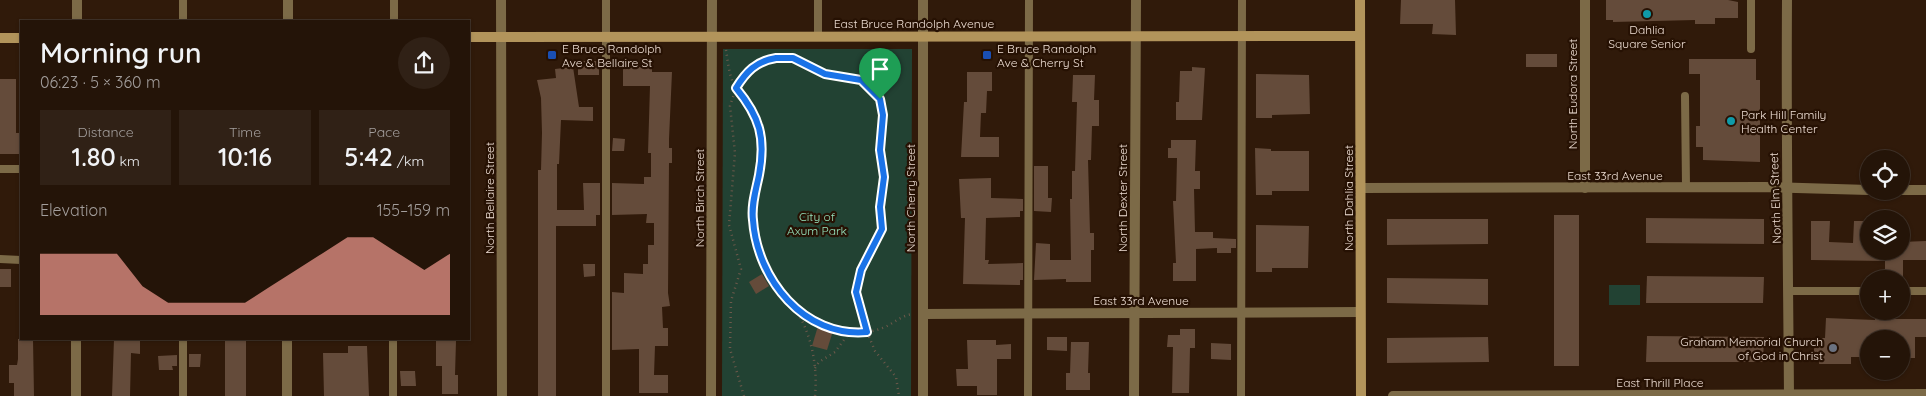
<!DOCTYPE html>
<meta charset="utf-8">
<style>
body{margin:0;font-family:Quicksand,sans-serif;background:#302116;color:#f1f3f6;height:100vh;display:flex;flex-direction:column;font-size:19px;white-space:nowrap}
*{box-sizing:border-box;margin:0}
p{font-size:16px;color:#a39e9c}
.icon{flex:none;width:28px;height:28px;fill:none;stroke:currentColor;stroke-width:2;stroke-linecap:round;stroke-linejoin:round}
.map{position:relative;flex:1;overflow:hidden}
.panel{position:absolute;left:20px;top:20px;width:450px;height:320px;display:flex;flex-direction:column;background:#241408;border-radius:0px;box-shadow:0 1px 4px #0004,0 0 0 1px #413329}
.panel>*{flex:none}
.controls{position:absolute;left:1860px;top:150px;display:grid;gap:10px}
.controls a{display:grid;place-items:center;width:50px;height:50px;border-radius:50%;background:#241408;box-shadow:0 1px 4px #0004,0 0 0 1px #413329;font-size:25px}
.pin{position:absolute;display:grid;place-items:center;width:42px;height:42px;color:#fff;margin:-51px -21px;border-radius:50% 50% 50% 0;rotate:-45deg;box-shadow:0 0 5px #0007}
.pin .icon{rotate:45deg}
.round{display:grid;place-items:center;flex:none;width:52px;height:52px;border-radius:26px;background:#302116}
.headline{display:flex;align-items:center;justify-content:space-between;height:85px;padding:0 20px}
h1{font-size:28px;font-weight:600;line-height:38px}
.stats{display:grid;grid-template-columns:repeat(3,1fr);gap:8px;height:85px;padding:5px 20px}
.stats div{display:grid;align-content:center;border-radius:0px;background:#302116;text-align:center}
.stats b{font-size:25px;font-weight:600}
.stats small{font-size:14px;font-weight:400}
.stats p{font-size:14px}
.chart{height:140px;padding:10px 20px}
.chart p{display:flex;justify-content:space-between}
.chart svg{width:100%;height:90px;margin-top:5px;fill:#f59c91;opacity:.7}
.map>svg:first-child{display:block}
.green{fill:#224233}
.building{fill:#644b3a}
.lines{fill:none;stroke-linecap:round;stroke-linejoin:round}
.path{stroke:#6d594b;stroke-width:2.5;stroke-dasharray:1 4;stroke-linecap:butt}
.lane{stroke:#7c6a47;stroke-width:8}
.street{stroke:#7c6a47;stroke-width:10}
.secondary{stroke:#b2945b;stroke-width:10}
.route-casing{stroke:#fff;stroke-width:10}
.route{stroke:#1a73e8;stroke-width:6}
.culture-dot{fill:#0f9aa8;stroke:#261103;stroke-width:2}
.transit-dot{fill:#1a4fb4;stroke:#261103;stroke-width:2}
.worship-dot{fill:#6b7280;stroke:#261103;stroke-width:2}
.labels{text-anchor:middle;dominant-baseline:central;stroke-width:4.5;stroke-linejoin:round;paint-order:stroke}
.street-label{font-size:12px;fill:#edddd3;stroke:#261103}
.poi-label{font-size:12px;fill:#edddd3;stroke:#261103;text-anchor:start}
.park-label{font-size:12px;fill:#96e2bd;stroke:#261103}
</style>
<div class="map">
<svg width="1926" height="396" viewBox="0 0 1926 396">
<rect width="100%" height="100%" fill="#301a0a"/>
<g class="green">
<polygon points="723,49 912,49 911,396 722,396"/>
<rect x="1609" y="285" width="31" height="20"/>
</g>
<g class="building">
<polygon points="1401,0 1455,0 1456,35 1432,34 1433,24 1400,24"/>
<polygon points="1606,0 1728,0 1738,2 1738,18 1715,18 1715,24 1695,24 1695,20 1613,22 1613,20 1606,20"/>
<rect x="1526" y="54" width="31" height="13"/>
<polygon points="1689,59 1756,59 1756,80 1760,80 1760,162 1703,160 1703,147 1696,147 1696,126 1700,126 1700,74 1689,74"/>
<rect x="578" y="61" width="21" height="14"/>
<polygon points="573,67 579,107 593,107 593,121 561,120 559,164 557,164 557,210 584,210 583,183 600,183 600,215 596,215 596,226 556,226 556,396 538,396 538,170 541,170 542,133 541,98 537,80 556,78 555,69"/>
<polygon points="623,67 652,67 652,72 672,72 669,139 669,148 672,148 672,163 669,163 668,293 670,306 662,307 663,328 668,328 668,346 655,346 654,375 668,375 668,393 639,393 639,349 612,350 612,292 624,293 624,273 643,274 643,264 648,264 648,245 654,245 654,223 646,223 647,214 612,215 612,183 644,184 644,177 651,177 651,153 648,153 650,86 623,86"/>
<polygon points="1192,67 1205,68 1202,120 1176,120 1176,102 1179,102 1180,71 1192,71"/>
<polygon points="967,72 992,72 992,91 987,91 986,113 981,113 980,137 999,137 999,157 961,157 964,102 967,102"/>
<polygon points="1256,74 1309,75 1310,114 1272,115 1272,118 1256,118"/>
<polygon points="1073,75 1095,75 1094,100 1099,100 1099,126 1092,126 1091,160 1088,160 1090,233 1094,233 1094,250 1091,250 1091,282 1066,282 1066,279 1034,280 1036,243 1050,244 1050,260 1071,260 1070,199 1072,199 1072,171 1075,171 1077,102 1072,102"/>
<polygon points="0,79 16,79 16,133 21,133 21,154 0,154"/>
<polygon points="613,138 625,139 624,151 612,151"/>
<polygon points="1171,140 1196,140 1195,171 1200,171 1200,189 1194,189 1195,232 1213,232 1213,238 1236,239 1236,248 1231,248 1231,253 1217,253 1217,248 1196,249 1196,281 1173,281 1173,263 1176,263 1173,201 1176,201 1177,158 1168,158 1168,148 1171,148"/>
<polygon points="1255,148 1271,149 1271,151 1309,151 1309,191 1272,191 1272,195 1256,195"/>
<polygon points="1034,166 1048,166 1048,198 1052,198 1051,212 1034,211"/>
<polygon points="991,178 991,198 1023,199 1023,211 1020,211 1020,217 986,218 985,260 989,260 988,264 1023,263 1023,280 1020,280 1020,285 963,284 965,218 961,218 959,179"/>
<rect x="1554" y="215" width="25" height="151"/>
<polygon points="1646,218 1764,219 1764,244 1646,243"/>
<polygon points="1387,219 1488,219 1488,244 1387,245"/>
<polygon points="1811,221 1830,221 1829,242 1853,243 1854,221 1869,221 1869,251 1901,251 1901,242 1926,241 1926,260 1903,260 1903,279 1885,279 1885,261 1811,260"/>
<polygon points="1256,225 1309,226 1308,268 1272,268 1272,272 1256,272"/>
<polygon points="583,264 595,264 595,276 584,277"/>
<rect x="0" y="269" width="11" height="18"/>
<polygon points="762,274 769,286 756,294 749,282"/>
<polygon points="1647,276 1764,277 1763,303 1646,303"/>
<polygon points="1387,278 1488,279 1488,305 1387,303"/>
<polygon points="1876,311 1889,311 1889,319 1926,319 1926,337 1915,337 1915,358 1901,358 1901,339 1869,339 1869,357 1851,357 1851,364 1819,364 1820,356 1814,356 1814,338 1825,338 1826,318 1875,320"/>
<polygon points="818,326 833,331 827,350 812,346"/>
<polygon points="1180,329 1195,329 1195,348 1190,348 1189,393 1172,393 1173,347 1167,347 1168,335 1180,335"/>
<polygon points="1647,336 1764,337 1763,362 1646,362"/>
<polygon points="1047,337 1067,337 1067,351 1047,350"/>
<polygon points="1488,337 1489,362 1387,363 1387,338"/>
<polygon points="18,339 33,339 34,396 14,396 14,383 9,383 9,365 17,365 18,359"/>
<polygon points="114,339 140,339 140,354 131,353 130,396 112,396"/>
<rect x="225" y="339" width="21" height="57"/>
<polygon points="967,340 996,340 996,345 1011,344 1011,359 997,359 997,395 977,395 977,386 957,386 956,369 968,369"/>
<polygon points="436,341 456,341 455,375 458,375 458,394 442,394 442,366 436,366"/>
<polygon points="1071,342 1089,342 1088,373 1090,373 1090,390 1066,390 1066,373 1070,373"/>
<polygon points="1211,343 1231,344 1231,360 1211,359"/>
<polygon points="348,346 367,346 369,396 324,396 323,353 348,353"/>
<polygon points="189,354 201,354 200,367 189,367"/>
<polygon points="177,355 177,366 172,366 173,370 159,370 158,356"/>
<polygon points="400,371 415,371 416,386 401,386"/>
</g>
<g class="lines">
<g class="path">
<path d="M 726,50 C 728,62 729,76 735,87 C 748,110 758,108 762,139 C 764,157 758,175 755,192 C 751,214 754,237 761,259 C 767,278 781,290 793,306 C 811,330 818,366 815,396"/>
<path d="M 797,311 C 822,327 855,340 885,327 C 894,323 902,315 913,314"/>
<polyline points="815,368 819,362 835,352 850,332"/>
<polyline points="744,396 730,349 731,301 741,269 729,225 735,153 730,106 736,88 750,69 766,60 783,58 793,58 814,70 836,78 861,80 876,92 880,99 883,115 880,149 884,177 880,207 882,229 861,270 856,292 867,332 875,351 896,377 899,396"/>
</g>
<g class="lane">
<polyline points="183,0 183,21"/>
<polyline points="394,0 394,21"/>
<polyline points="1751,0 1751,49"/>
<polyline points="818,36 818,0"/>
<polyline points="1685,96 1686,187"/>
<polyline points="0,169 21,169"/>
<polyline points="0,259 21,260"/>
<polyline points="1789,291 1869,291"/>
<polyline points="1901,291 1926,291"/>
<polyline points="183,396 183,339"/>
<polyline points="393,396 393,339"/>
<polyline points="606,396 606,0"/>
<polyline points="1028,396 1029,0"/>
<polyline points="1241,396 1242,0"/>
</g>
<g class="street">
<polyline points="77,0 77,21"/>
<polyline points="288,0 288,21"/>
<polyline points="501,0 502,396"/>
<path d="M 1787,0 C 1786,132 1788,264 1789,396"/>
<polyline points="1361,188 1765,187 1869,190"/>
<polyline points="1585,188 1585,0"/>
<polyline points="1901,190 1926,190"/>
<polyline points="923,314 1360,312"/>
<polyline points="76,396 76,339"/>
<polyline points="287,396 287,339"/>
<polyline points="711,396 712,0"/>
<polyline points="923,396 923,0"/>
<polyline points="1134,396 1136,0"/>
<polyline points="1393,396 1926,394"/>
</g>
<g class="secondary">
<polyline points="1360,0 1361,396"/>
<polyline points="469,37 1360,36"/>
<polyline points="0,38 21,38"/>
</g>
</g>
<g class="lines">
<g class="route-casing">
<path id="route" d="M 776,58 L 793,58 L 825,74 L 861,80 L 880,99 L 883,115 L 880,150 L 884,177 L 880,207 L 882,229 L 861,270 L 856,292 L 867,332 C 804,338 757,279 753,220 C 751,205 756,190 759,175 C 766,138 760,117 736,88 C 746,72 756,61 776,58 Z"/>
</g>
<use href="#route" class="route"/>
</g>
<g class="culture-dot">
<circle cx="1647" cy="14" r="5"/>
<circle cx="1731" cy="121" r="5"/>
</g>
<g class="transit-dot">
<rect x="547" y="50" width="10" height="10" rx="2.5"/>
<rect x="982" y="50" width="10" height="10" rx="2.5"/>
</g>
<circle class="worship-dot" cx="1833" cy="348" r="5"/>
<g class="labels">
<g class="street-label">
<text x="914" y="23">East Bruce Randolph Avenue</text>
<text transform="translate(1572 94) rotate(-90)">North Eudora Street</text>
<text x="1615" y="175">East 33rd Avenue</text>
<text transform="translate(489 198) rotate(-90)">North Bellaire Street</text>
<text transform="translate(699 198) rotate(-90)">North Birch Street</text>
<text transform="translate(910 198) rotate(-90)">North Cherry Street</text>
<text transform="translate(1122 198) rotate(-90)">North Dexter Street</text>
<text transform="translate(1348 198) rotate(-90)">North Dahlia Street</text>
<text transform="translate(1775 198) rotate(-92)">North Elm Street</text>
<text x="1141" y="300">East 33rd Avenue</text>
<text x="1660" y="382">East Thrill Place</text>
</g>
<g class="poi-label">
<text x="1647" y="29" text-anchor="middle">Dahlia<tspan x="1647" dy="14">Square Senior</tspan></text>
<text x="562" y="48">E Bruce Randolph<tspan x="562" dy="14">Ave &amp; Bellaire St</tspan></text>
<text x="997" y="48">E Bruce Randolph<tspan x="997" dy="14">Ave &amp; Cherry St</tspan></text>
<text x="1741" y="114">Park Hill Family<tspan x="1741" dy="14">Health Center</tspan></text>
<text x="1823" y="341" text-anchor="end">Graham Memorial Church<tspan x="1823" dy="14">of God in Christ</tspan></text>
</g>
<g class="park-label">
<text x="817" y="216">City of<tspan x="817" dy="14">Axum Park</tspan></text>
</g>
</g>
</svg>
<div class="controls">
<a><svg class="icon" aria-label="locate" viewBox="0 0 24 24"><circle cx="12" cy="12" r="6"/><path d="M12 2v4M12 18v4M2 12h4M18 12h4"/></svg></a>
<a><svg class="icon" aria-label="layers" viewBox="0 0 24 24"><path d="M12 4l9 5-9 5-9-5zM3 14l9 5 9-5"/></svg></a>
<a>+</a>
<a>−</a>
</div>
<div class="pin" style="left:880px;top:99px;background:#1e9e55"><svg class="icon" aria-label="arrive" viewBox="0 0 24 24"><path d="M6 21V4h12l-3 4 3 4H6"/></svg></div>
<section class="panel">
<div class="headline"><div><h1>Morning run</h1><p>06:23 · 5 × 360 m</p></div><a class="round"><svg class="icon" aria-label="share" viewBox="0 0 24 24"><path d="M12 15V3M7 8l5-5 5 5M5 13v7h14v-7"/></svg></a></div>
<div class="stats">
<div><p>Distance</p><b>1.80<small> km</small></b></div>
<div><p>Time</p><b>10:16</b></div>
<div><p>Pace</p><b>5:42<small> /km</small></b></div>
</div>
<div class="chart"><p><span>Elevation</span>155–159 m</p>
<svg viewBox="0 0 160 44" preserveAspectRatio="none"><path d="M0 44V14L10 14L20 14L30 14L40 30L50 38L60 38L70 38L80 38L90 30L100 22L110 14L120 6L130 6L140 14L150 22L160 14V44z"/></svg>
</div>
</section>
</div>
